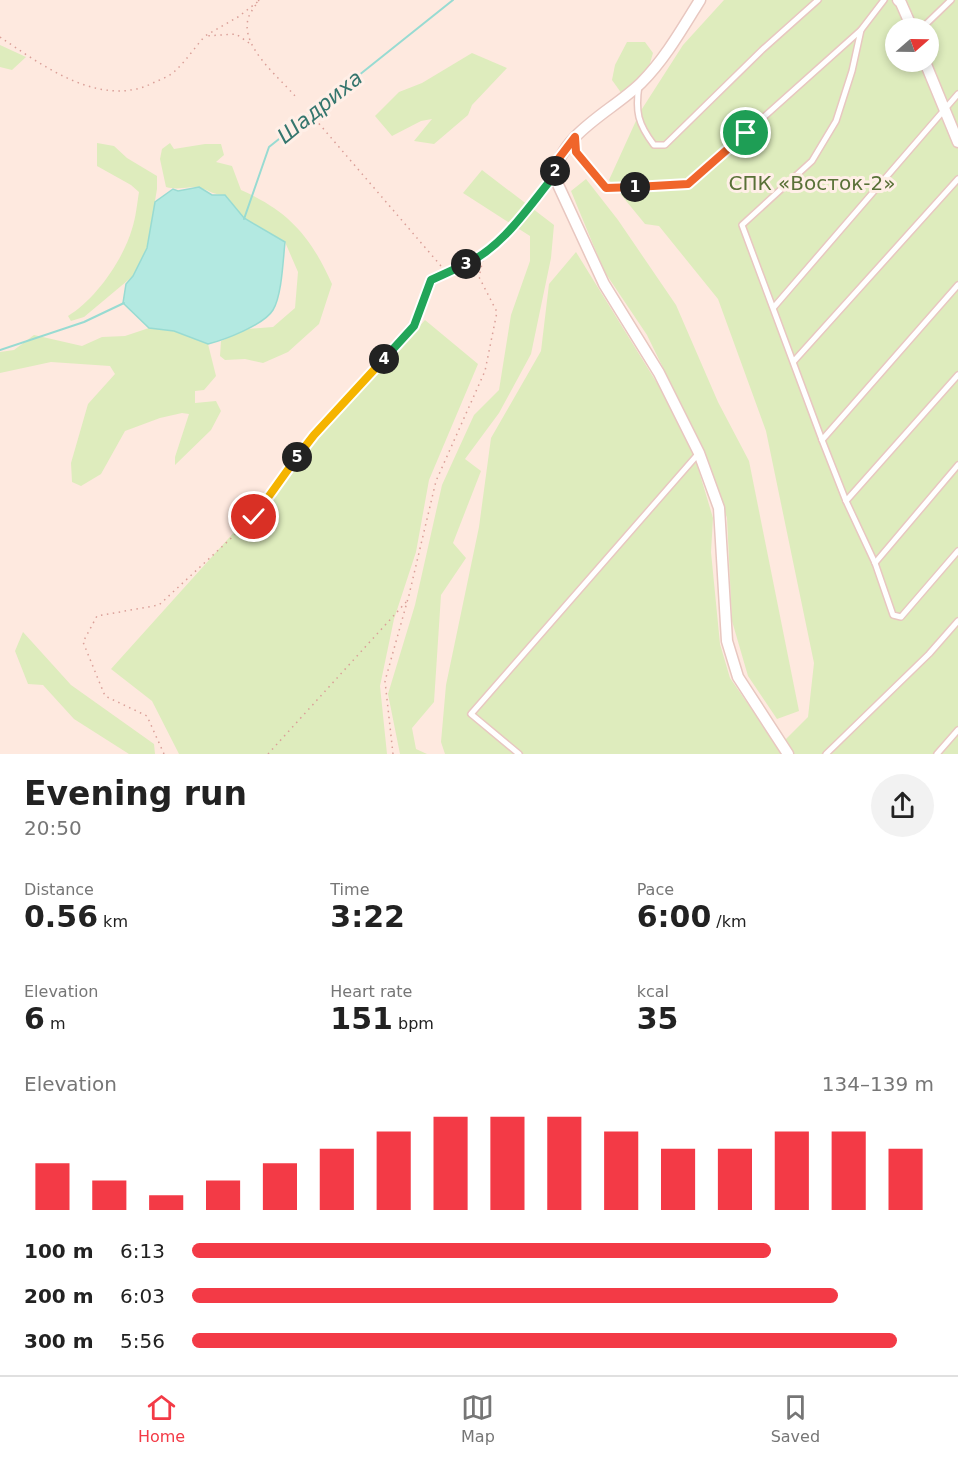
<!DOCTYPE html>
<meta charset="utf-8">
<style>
body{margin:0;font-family:"DejaVu Sans",sans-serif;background:#f2f2f2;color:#222;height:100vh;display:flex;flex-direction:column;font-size:22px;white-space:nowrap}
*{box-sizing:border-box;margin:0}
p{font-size:20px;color:#767676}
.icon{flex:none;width:33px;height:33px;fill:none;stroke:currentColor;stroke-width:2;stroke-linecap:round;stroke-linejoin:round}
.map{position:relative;height:754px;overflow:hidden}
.sheet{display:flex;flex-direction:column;background:#fff;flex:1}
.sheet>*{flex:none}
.needle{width:39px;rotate:70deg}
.tools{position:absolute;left:885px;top:18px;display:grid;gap:12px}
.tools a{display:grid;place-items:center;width:54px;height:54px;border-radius:50%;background:#fff;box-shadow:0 3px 9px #0003;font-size:30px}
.pin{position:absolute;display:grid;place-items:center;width:51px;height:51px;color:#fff;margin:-26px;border:3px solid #fff;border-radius:50%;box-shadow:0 2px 6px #0007}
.km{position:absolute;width:30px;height:30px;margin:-15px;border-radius:50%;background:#222;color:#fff;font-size:16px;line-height:30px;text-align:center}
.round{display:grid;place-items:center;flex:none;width:63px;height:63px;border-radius:32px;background:#f2f2f2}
.headline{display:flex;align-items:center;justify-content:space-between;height:102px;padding:0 24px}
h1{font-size:33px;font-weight:800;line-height:45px}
.stats{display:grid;grid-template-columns:repeat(3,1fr);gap:9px;height:102px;padding:6px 24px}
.stats div{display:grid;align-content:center}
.stats b{font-size:30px;font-weight:800}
.stats small{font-size:16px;font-weight:400}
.stats p{font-size:16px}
.chart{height:168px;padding:12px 24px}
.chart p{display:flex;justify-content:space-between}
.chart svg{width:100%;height:108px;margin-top:6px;stroke:#f33a46;stroke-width:6}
ul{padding:0 24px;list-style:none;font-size:20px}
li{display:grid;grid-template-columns:96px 72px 1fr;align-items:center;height:45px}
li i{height:15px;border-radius:8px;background:#f33a46}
.menu{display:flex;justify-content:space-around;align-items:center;height:84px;border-top:2px solid #e0e0e0;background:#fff;font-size:16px;color:#767676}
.menu a{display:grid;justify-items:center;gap:3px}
.menu .on{color:#f33a46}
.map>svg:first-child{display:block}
.green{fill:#deecbd;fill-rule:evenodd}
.water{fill:#b3e9e1;stroke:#98dbd2;stroke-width:1.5}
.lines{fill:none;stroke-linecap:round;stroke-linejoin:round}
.stream{stroke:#98dbd2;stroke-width:2}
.service-casing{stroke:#e8c7c0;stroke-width:8}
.minor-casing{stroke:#e8c7c0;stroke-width:13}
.path{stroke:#da9f98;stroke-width:1.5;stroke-dasharray:1.5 4.5;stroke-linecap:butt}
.service{stroke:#fff;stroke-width:5}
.minor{stroke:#fff;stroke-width:10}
.split-1-casing{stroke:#fff;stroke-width:12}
.split-2-casing{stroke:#fff;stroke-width:12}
.split-3-casing{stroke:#fff;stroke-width:12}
.split-4-casing{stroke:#fff;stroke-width:12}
.split-5-casing{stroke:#fff;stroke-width:12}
.split-6-casing{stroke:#fff;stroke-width:12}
.split-1{stroke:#f0652b;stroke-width:8}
.split-2{stroke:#f0652b;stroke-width:8}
.split-3{stroke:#22a559;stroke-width:8}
.split-4{stroke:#22a559;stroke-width:8}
.split-5{stroke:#f5b400;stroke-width:8}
.split-6{stroke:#f5b400;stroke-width:8}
.labels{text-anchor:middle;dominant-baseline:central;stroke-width:6;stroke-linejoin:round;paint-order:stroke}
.park-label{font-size:20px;fill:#597137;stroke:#ffefe7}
.water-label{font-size:21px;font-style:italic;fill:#35766e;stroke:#ffefe7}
</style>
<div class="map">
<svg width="958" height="754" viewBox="0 0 958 754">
<rect width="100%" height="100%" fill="#fee9df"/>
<g class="green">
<path d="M 724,0 L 958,0 L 958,754 L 445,754 L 441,742 L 446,685 L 479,527 L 491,438 L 541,351 L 549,284 L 576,252 L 665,396 L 696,461 L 713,518 L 711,552 L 720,644 L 730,678 L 778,747 L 808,717 L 814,663 L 766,431 L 718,299 L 659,226 L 645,224 L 609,180 L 640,112 L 683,45 ZM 896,28 L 928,28 L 928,62 L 896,62 Z"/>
<polygon points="627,42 645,42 653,53 648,70 622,94 612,80 615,65"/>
<polygon points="0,45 26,57 12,70 0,67"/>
<polygon points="472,53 507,68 472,105 468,115 434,144 414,141 432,119 421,121 392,136 375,116 399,92 422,83"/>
<path d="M 97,143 L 114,146 L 127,158 L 157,176 L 157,189 L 147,248 L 133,276 L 84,317 L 71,321 L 68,316 C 95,300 123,260 132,229 C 136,217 137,204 139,192 L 131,185 L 97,166 Z"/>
<path d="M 170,143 L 174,149 L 205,144 L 221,144 L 224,155 L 216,162 L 232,166 L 241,190 C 289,211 311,237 332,284 L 319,324 L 288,352 L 263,363 L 245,359 L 225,360 L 220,356 L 221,341 L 248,329 L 273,327 L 295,308 L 298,272 L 285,242 L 244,218 L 225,195 C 214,195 210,191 201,188 C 192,185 180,191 166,187 L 160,159 L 162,149 Z"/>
<polygon points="482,170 554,225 551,258 531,354 499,413 465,459 481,471 453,543 466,558 441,595 434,702 412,728 416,749 427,754 400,754 388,694 415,605 442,485 474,415 499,390 511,315 530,261 530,236 463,193"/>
<polygon points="586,179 618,220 676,305 718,402 749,461 799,711 777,719 748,676 732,621 727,518 706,456 647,335 604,271 571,191"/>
<polygon points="425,320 478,364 429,480 416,552 394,619 380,686 387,754 179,754 152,701 111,669"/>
<polygon points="149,328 174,331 208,344 216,376 204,390 195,391 195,403 216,401 221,411 211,430 175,465 175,457 189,414 182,413 160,418 125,431 101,474 81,486 72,482 71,463 88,404 115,374 110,366 51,362 0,373 0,352 14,350 34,335 82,346 102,337 125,336"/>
<polygon points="23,632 71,685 154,744 155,754 129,754 74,719 43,685 28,684 15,651"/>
</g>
<path class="water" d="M 199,187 L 212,195 L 225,195 L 244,218 L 285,242 C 283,260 282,295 273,310 C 264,325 224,340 208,344 L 174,331 L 149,328 L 123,303 L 126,284 L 133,276 L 147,248 L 155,202 L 173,189 L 178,191 Z"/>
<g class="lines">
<g class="stream">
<polyline points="244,219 269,147 453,0"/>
<polyline points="0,350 84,322 124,303"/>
</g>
<g class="service-casing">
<g id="service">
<polyline points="884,0 861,30 852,71 836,121 812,161 742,225 822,440 846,501 875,563 893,615 901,617 958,551"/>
<polyline points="922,28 951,0"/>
<path d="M 639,85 C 635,112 638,124 654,145 L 665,145 L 762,50 L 818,0"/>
<polyline points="575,138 576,152 606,188 688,185 861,30"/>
<polyline points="774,307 958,94"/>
<polyline points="794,361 958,179"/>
<polyline points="822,440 958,285"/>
<polyline points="846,501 958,375"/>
<polyline points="875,563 958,465"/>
<polyline points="519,754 471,714 699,453"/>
<polyline points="826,754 929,654 958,621"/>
<polyline points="937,754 958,730"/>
</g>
</g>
<g class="minor-casing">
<g id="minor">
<path d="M 700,0 C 682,29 665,59 641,83 C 611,112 562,132 554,176 L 604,284 L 659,373 L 699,453 L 719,508 L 727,641 L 738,677 L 788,754"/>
<polyline points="898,0 901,3 912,28"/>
<polyline points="925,62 958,142"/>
</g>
</g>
<g class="path">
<path d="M 259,0 C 256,5 251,11 249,16 C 238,45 278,76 295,96"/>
<path d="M 0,37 C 43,66 102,110 155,82 C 162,79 170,76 175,71 C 186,61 195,47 205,36"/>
<polyline points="249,43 236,34 205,36 238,17 260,0"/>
<polyline points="315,119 447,273"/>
<polyline points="164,754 147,716 105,696 83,642 97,616 159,605 254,517 314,435 414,326 431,280 484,254 505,236 548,183"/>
<polyline points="268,754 407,601"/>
<polyline points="393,754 385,681 409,595 436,481 485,371 497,312 479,277 484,255"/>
</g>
<use href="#service" class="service"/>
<use href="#minor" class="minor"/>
</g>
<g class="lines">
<g class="split-1-casing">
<polyline id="split-1" points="635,187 688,184 746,133"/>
</g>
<g class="split-2-casing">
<polyline id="split-2" points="555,171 556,162 575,137 576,152 606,188 635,187"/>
</g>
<g class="split-3-casing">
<path id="split-3" d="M 466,264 C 504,246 528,207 554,176 L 555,171"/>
</g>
<g class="split-4-casing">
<polyline id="split-4" points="384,359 414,326 431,280 466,264"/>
</g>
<g class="split-5-casing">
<polyline id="split-5" points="297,457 314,435 384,359"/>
</g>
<g class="split-6-casing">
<polyline id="split-6" points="254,517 297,457"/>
</g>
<use href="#split-1" class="split-1"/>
<use href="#split-2" class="split-2"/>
<use href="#split-3" class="split-3"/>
<use href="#split-4" class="split-4"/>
<use href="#split-5" class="split-5"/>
<use href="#split-6" class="split-6"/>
</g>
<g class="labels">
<g class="park-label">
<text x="812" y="183">СПК «Восток-2»</text>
</g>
<g class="water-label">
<text transform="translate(320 107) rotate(-39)">Шадриха</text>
</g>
</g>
</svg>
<div class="tools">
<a><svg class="needle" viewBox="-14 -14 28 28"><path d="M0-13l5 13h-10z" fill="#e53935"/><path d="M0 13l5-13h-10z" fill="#767676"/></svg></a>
</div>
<div class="pin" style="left:746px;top:133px;background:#1e9e55"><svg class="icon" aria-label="arrive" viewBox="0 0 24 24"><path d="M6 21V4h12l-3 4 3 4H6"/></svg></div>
<div class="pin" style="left:254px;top:517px;background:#d93025"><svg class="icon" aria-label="check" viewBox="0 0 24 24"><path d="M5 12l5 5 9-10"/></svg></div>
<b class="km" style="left:635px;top:187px">1</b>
<b class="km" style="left:555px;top:171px">2</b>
<b class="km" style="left:466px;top:264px">3</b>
<b class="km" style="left:384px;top:359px">4</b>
<b class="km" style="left:297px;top:457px">5</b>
</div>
<section class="sheet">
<div class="headline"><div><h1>Evening run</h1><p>20:50</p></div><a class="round"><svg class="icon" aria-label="share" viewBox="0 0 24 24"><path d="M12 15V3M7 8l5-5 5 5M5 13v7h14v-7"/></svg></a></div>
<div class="stats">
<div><p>Distance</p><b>0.56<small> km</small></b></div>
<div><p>Time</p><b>3:22</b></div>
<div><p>Pace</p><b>6:00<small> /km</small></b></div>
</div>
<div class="stats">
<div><p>Elevation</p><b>6<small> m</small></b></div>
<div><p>Heart rate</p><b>151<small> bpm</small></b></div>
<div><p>kcal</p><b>35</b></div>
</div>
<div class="chart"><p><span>Elevation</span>134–139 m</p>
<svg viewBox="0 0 160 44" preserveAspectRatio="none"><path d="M5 44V25M15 44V32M25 44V38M35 44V32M45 44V25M55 44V19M65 44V12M75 44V6M85 44V6M95 44V6M105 44V12M115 44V19M125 44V19M135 44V12M145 44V12M155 44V19"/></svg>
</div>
<ul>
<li><b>100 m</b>6:13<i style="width:78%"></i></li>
<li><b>200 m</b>6:03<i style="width:87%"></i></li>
<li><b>300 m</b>5:56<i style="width:95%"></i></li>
</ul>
</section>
<nav class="menu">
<a class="on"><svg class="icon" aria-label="home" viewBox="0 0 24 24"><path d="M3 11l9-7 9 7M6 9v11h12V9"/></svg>Home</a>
<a><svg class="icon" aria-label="map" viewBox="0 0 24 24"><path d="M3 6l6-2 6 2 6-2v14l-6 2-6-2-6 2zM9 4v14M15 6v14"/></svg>Map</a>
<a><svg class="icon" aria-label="saved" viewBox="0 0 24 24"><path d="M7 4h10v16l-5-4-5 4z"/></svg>Saved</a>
</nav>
